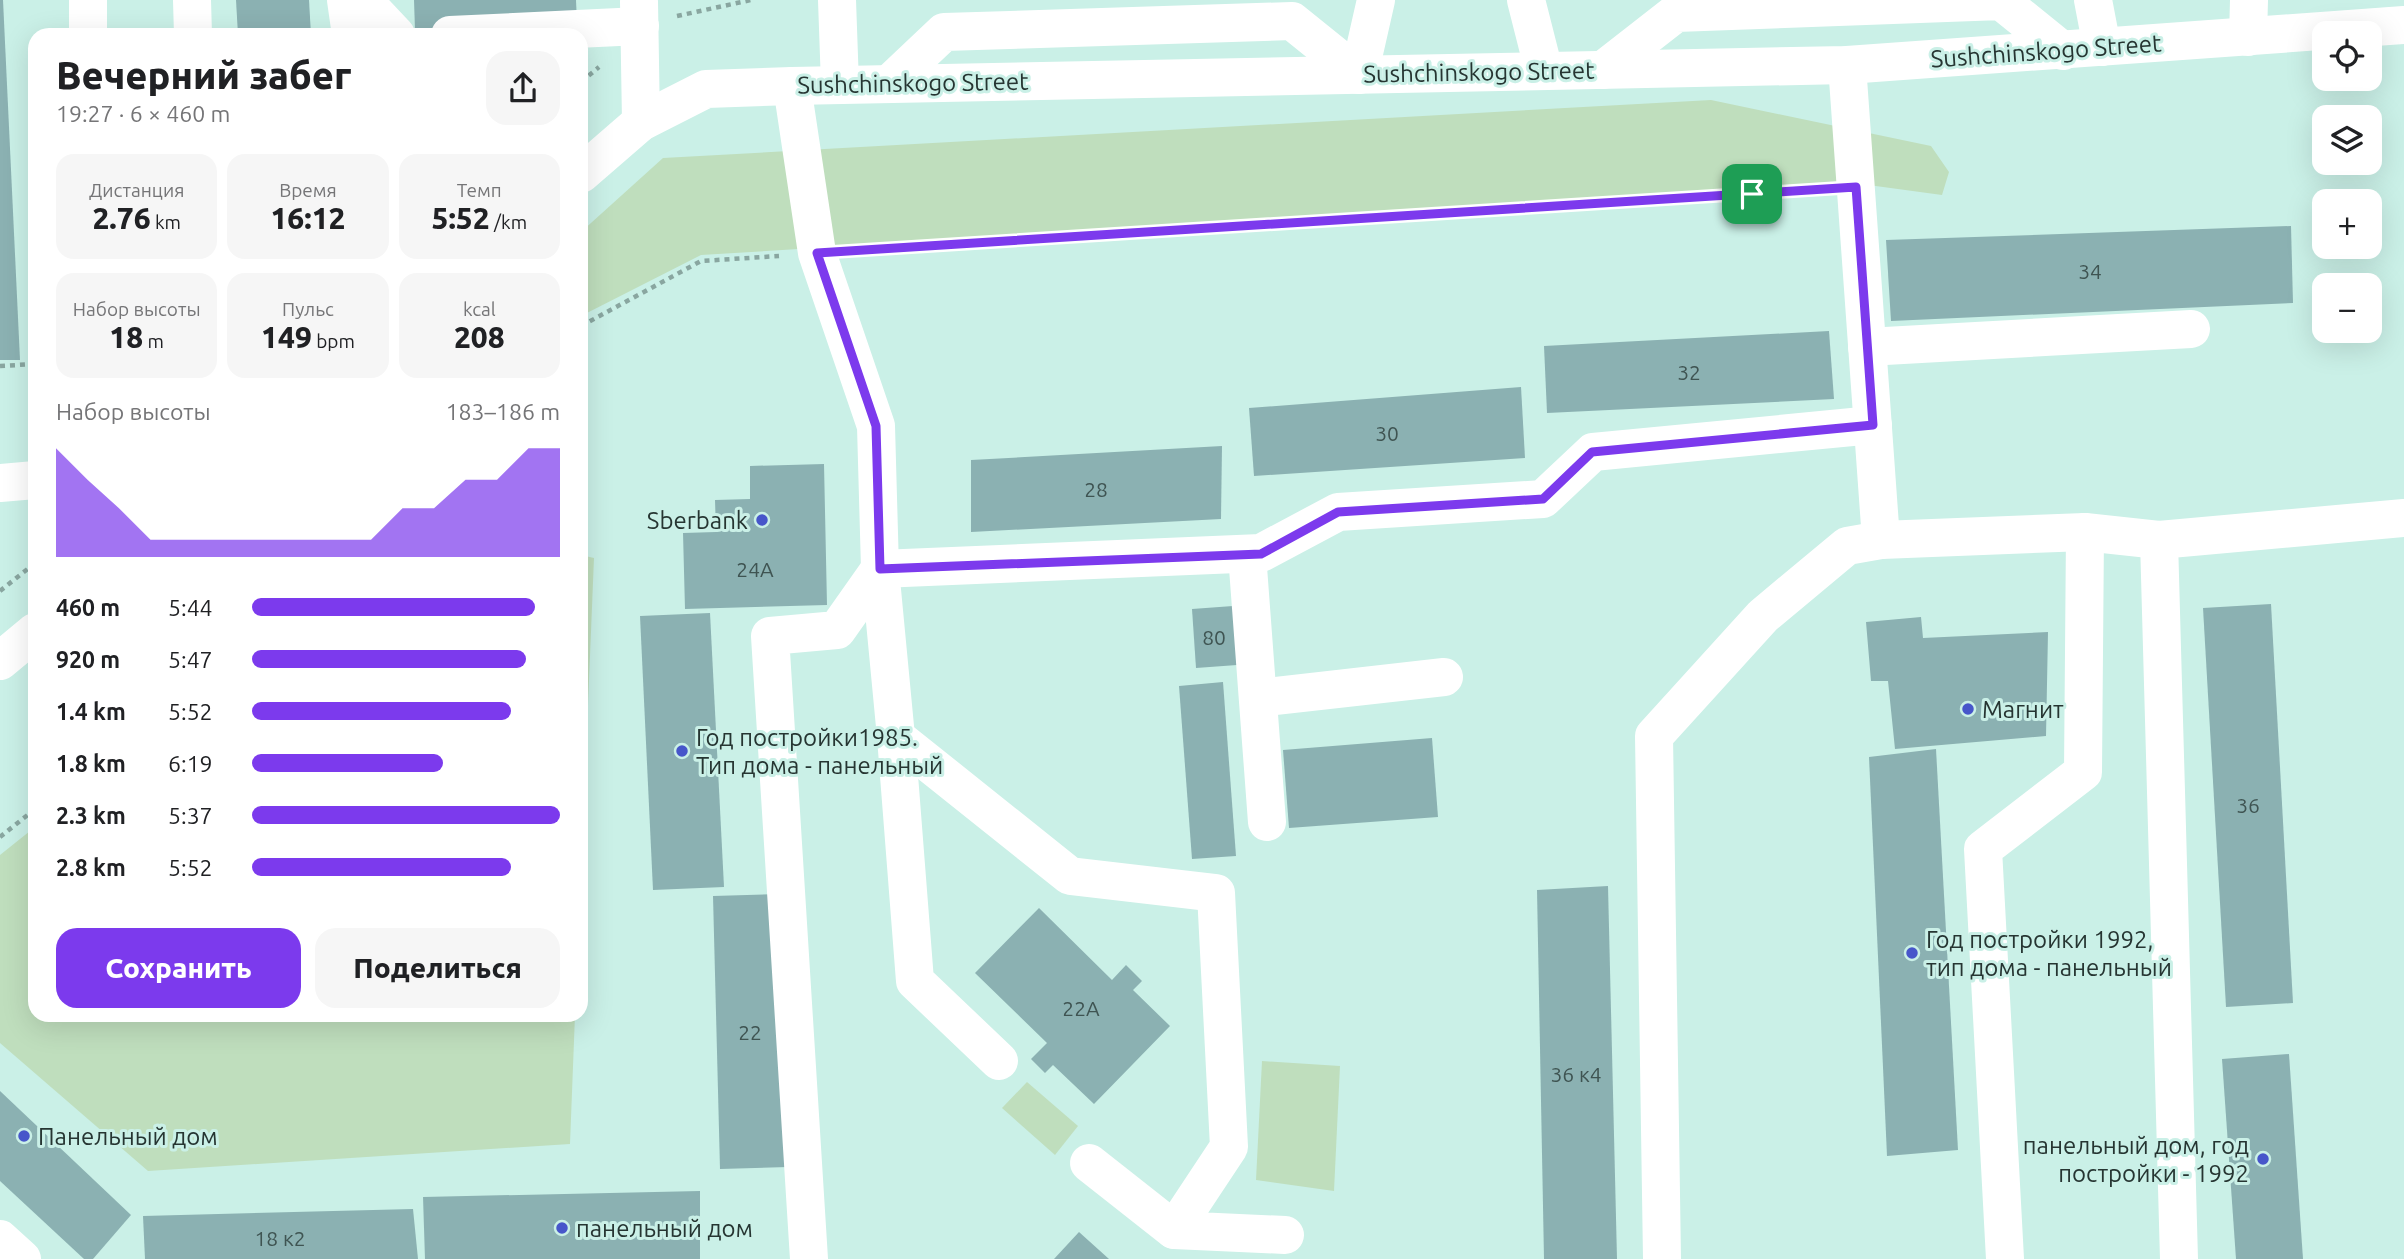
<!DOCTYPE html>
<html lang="ru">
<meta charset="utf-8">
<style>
body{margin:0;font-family:Ubuntu,sans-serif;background:#f6f6f6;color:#202124;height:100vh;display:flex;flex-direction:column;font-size:26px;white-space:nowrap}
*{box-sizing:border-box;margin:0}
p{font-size:23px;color:#757577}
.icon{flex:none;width:38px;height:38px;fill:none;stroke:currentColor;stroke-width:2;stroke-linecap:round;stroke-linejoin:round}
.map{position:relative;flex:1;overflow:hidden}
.panel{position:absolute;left:28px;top:28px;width:560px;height:994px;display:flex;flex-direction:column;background:#fff;border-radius:21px;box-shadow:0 7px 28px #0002}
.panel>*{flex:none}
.tools{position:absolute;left:2312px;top:21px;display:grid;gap:14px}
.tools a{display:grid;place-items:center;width:70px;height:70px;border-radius:14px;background:#fff;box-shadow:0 7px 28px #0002;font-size:35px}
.pin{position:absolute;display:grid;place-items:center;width:60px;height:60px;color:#fff;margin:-30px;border-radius:14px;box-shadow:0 4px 10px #0006}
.round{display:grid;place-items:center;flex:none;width:74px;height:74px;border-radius:21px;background:#f6f6f6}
.head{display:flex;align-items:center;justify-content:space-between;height:119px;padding:0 28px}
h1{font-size:38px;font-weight:800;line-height:52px}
.stats{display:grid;grid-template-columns:repeat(3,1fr);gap:10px;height:119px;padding:7px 28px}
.stats div{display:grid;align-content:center;border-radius:18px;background:#f6f6f6;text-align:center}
.stats b{font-size:30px;font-weight:800}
.stats small{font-size:19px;font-weight:400}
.stats p{font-size:19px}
.chart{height:196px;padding:14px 28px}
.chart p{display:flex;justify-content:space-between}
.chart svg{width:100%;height:126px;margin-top:7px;fill:#7c3aed;opacity:.7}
.action{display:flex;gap:14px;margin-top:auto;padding:14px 28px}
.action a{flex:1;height:80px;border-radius:21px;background:#7c3aed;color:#fff;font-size:28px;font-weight:800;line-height:80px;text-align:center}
.action a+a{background:#f6f6f6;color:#202124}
ul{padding:0 28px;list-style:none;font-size:23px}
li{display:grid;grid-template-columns:112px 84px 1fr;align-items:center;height:52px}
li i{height:18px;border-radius:9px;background:#7c3aed}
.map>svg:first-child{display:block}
.green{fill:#bfdebd}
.building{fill:#8bb1b2}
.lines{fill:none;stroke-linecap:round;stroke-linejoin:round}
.path{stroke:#89a6a0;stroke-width:4.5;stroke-dasharray:5 5;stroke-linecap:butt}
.minor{stroke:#fff;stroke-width:38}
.route-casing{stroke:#fff;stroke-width:14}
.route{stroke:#7c3aed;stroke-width:9}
.poi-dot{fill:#4756ca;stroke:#caf0e7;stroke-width:2.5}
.labels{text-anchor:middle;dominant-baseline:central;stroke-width:6;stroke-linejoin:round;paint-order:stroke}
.number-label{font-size:21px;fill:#3f5452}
.street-label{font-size:24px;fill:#263532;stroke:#caf0e7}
.poi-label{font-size:24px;fill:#263532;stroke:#caf0e7;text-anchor:start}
</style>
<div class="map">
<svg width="2404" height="1259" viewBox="0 0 2404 1259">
<rect width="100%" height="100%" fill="#caf0e7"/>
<g class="green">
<polygon points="1711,100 1931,146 1949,172 1942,195 1861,184 701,255 581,316 581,232 663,158"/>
<polygon points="581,555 594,558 581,876"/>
<polygon points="35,827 35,1015 575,1015 570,1144 148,1171 0,1043 0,855"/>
<polygon points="1262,1061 1340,1066 1334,1191 1256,1180"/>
<polygon points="1027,1082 1078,1126 1055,1155 1002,1108"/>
</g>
<g class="building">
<polygon points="0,0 3,0 20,360 0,360"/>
<polygon points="236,0 309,0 311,35 238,35"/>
<polygon points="414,0 576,0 577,23 415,30"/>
<polygon points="2291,226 2293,303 1891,321 1886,240"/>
<polygon points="1829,331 1834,399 1547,413 1544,346"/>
<polygon points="1521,387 1525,458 1254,476 1249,408"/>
<polygon points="1222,446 1221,519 971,532 971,460"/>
<polygon points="824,464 827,605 685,609 683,533 716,532 715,500 750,499 750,466"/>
<polygon points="2271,604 2293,1003 2226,1007 2203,608"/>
<polygon points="1233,606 1237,665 1196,668 1192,609"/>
<polygon points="710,613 724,887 653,890 640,616"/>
<polygon points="1921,617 1923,638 2048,632 2046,736 1895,749 1888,681 1871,681 1866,622"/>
<polygon points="1223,682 1236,856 1192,859 1179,686"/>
<polygon points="1432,738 1438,817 1289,828 1283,750"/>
<polygon points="1936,749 1958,1150 1887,1156 1869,757"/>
<polygon points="1608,886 1617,1259 1544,1259 1537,890"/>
<polygon points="780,894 788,1167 720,1169 713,896"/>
<polygon points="1039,908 1112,980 1126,965 1142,981 1133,990 1170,1026 1094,1104 1053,1065 1045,1073 1031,1059 1047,1043 975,973"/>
<polygon points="2289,1054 2303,1259 2236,1259 2222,1059"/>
<polygon points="0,1091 131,1215 93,1259 84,1259 0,1181"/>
<polygon points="700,1191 700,1259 425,1259 423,1197"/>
<polygon points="413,1209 418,1259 145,1259 143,1216"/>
<polygon points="1079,1232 1109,1259 1054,1259"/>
</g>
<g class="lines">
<g class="path">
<polyline points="677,16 751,0"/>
<polyline points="581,82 599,67"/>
<polyline points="858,251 1816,190"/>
<polyline points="581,326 701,261 779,256"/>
<polyline points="0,366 35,364"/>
<polyline points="0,591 35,563"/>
<polyline points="0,837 35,809"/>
</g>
<g class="minor">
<polyline points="88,0 88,35"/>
<polyline points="192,0 193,35"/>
<polyline points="346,0 351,35"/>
<polyline points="363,0 396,35"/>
<polyline points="837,0 840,85"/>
<polyline points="1526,0 1544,71"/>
<polyline points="2093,0 2102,47"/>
<polyline points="639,2 641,122"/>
<polyline points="450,35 640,26"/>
<polyline points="2248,37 2249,0"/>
<polyline points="1847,65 1881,540"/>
<polyline points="1603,70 1676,13 2001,1 2063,51"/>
<polyline points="889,84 944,32 1292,21 1359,75 1376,0"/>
<polyline points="792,86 817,253 876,426 880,569 896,737 915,981 999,1061"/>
<polyline points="581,174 641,122 706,89 792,86 1847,65 2404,25"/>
<polyline points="1867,347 2191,329"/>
<polyline points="0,483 35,480"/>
<polyline points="1247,554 1267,822"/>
<polyline points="0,661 35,632"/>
<polyline points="1258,698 1444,677"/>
<polyline points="896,737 1070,876 1216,893 1229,1147 1174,1230 1285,1235"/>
<polyline points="1089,1163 1174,1230"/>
<polyline points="0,1239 22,1259"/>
<polyline points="809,1259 770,636 837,630 880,569 1261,553 1338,512 1543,499 1593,452 1873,425"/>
<polyline points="1662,1259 1654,736 1763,616 1847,546 1881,540 2085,532 2159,540"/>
<polyline points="2005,1259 1983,849 2083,772 2085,532"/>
<polyline points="2179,1259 2159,540 2404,518"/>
</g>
</g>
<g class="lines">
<g class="route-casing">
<polygon id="route" points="1856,187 1873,425 1592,452 1543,499 1338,512 1261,554 880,569 876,426 817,253"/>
</g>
<use href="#route" class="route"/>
</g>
<g class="poi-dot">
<circle cx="762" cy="520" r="7"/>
<circle cx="1968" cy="709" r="7"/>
<circle cx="682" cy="751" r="7"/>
<circle cx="1912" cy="953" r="7"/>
<circle cx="24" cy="1136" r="7"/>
<circle cx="2263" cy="1159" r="7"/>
<circle cx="562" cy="1228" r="7"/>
</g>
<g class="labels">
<g class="number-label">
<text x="2090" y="271">34</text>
<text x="1689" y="372">32</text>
<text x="1387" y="433">30</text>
<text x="1096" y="489">28</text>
<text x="755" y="569">24А</text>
<text x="1214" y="637">80</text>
<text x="2248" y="805">36</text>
<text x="1081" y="1008">22А</text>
<text x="750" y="1032">22</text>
<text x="1576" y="1074">36 к4</text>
<text x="280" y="1238">18 к2</text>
</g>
<g class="street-label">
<text transform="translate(2046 51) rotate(-4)">Sushchinskogo Street</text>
<text transform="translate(1479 72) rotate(-1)">Sushchinskogo Street</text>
<text transform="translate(913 83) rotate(-1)">Sushchinskogo Street</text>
</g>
<g class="poi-label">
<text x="748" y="520" text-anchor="end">Sberbank</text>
<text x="1982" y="709">Магнит</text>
<text x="696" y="737">Год постройки1985.<tspan x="696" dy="28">Тип дома - панельный</tspan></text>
<text x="1926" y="939">Год постройки 1992,<tspan x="1926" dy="28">тип дома - панельный</tspan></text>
<text x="38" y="1136">Панельный дом</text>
<text x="2249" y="1145" text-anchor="end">панельный дом, год<tspan x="2249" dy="28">постройки - 1992</tspan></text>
<text x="576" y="1228">панельный дом</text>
</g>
</g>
</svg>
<div class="tools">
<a><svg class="icon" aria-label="locate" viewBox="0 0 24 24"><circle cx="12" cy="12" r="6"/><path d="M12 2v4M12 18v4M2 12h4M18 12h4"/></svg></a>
<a><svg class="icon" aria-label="layers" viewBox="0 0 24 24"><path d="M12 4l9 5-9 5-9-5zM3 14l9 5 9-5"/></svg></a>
<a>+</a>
<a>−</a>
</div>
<div class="pin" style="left:1752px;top:194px;background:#1e9e55"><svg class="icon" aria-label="arrive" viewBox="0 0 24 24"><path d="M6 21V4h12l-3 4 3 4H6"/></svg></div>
<section class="panel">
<div class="head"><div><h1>Вечерний забег</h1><p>19:27 · 6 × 460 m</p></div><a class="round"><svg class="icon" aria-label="share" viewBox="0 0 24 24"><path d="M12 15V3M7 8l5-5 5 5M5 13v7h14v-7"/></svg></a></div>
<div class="stats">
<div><p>Дистанция</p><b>2.76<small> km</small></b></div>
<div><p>Время</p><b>16:12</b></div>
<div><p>Темп</p><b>5:52<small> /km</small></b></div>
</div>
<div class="stats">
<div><p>Набор высоты</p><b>18<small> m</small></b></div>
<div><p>Пульс</p><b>149<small> bpm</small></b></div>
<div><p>kcal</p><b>208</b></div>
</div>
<div class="chart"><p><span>Набор высоты</span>183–186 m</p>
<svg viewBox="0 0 160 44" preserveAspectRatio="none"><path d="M0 44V6L10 17L20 27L30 38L40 38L50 38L60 38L70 38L80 38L90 38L100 38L110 27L120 27L130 17L140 17L150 6L160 6V44z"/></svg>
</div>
<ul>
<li><b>460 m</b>5:44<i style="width:92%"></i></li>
<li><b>920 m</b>5:47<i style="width:89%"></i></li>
<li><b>1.4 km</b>5:52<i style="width:84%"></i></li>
<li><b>1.8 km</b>6:19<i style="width:62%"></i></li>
<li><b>2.3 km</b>5:37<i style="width:100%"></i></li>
<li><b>2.8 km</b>5:52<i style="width:84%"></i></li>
</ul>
<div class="action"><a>Сохранить</a><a>Поделиться</a></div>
</section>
</div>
